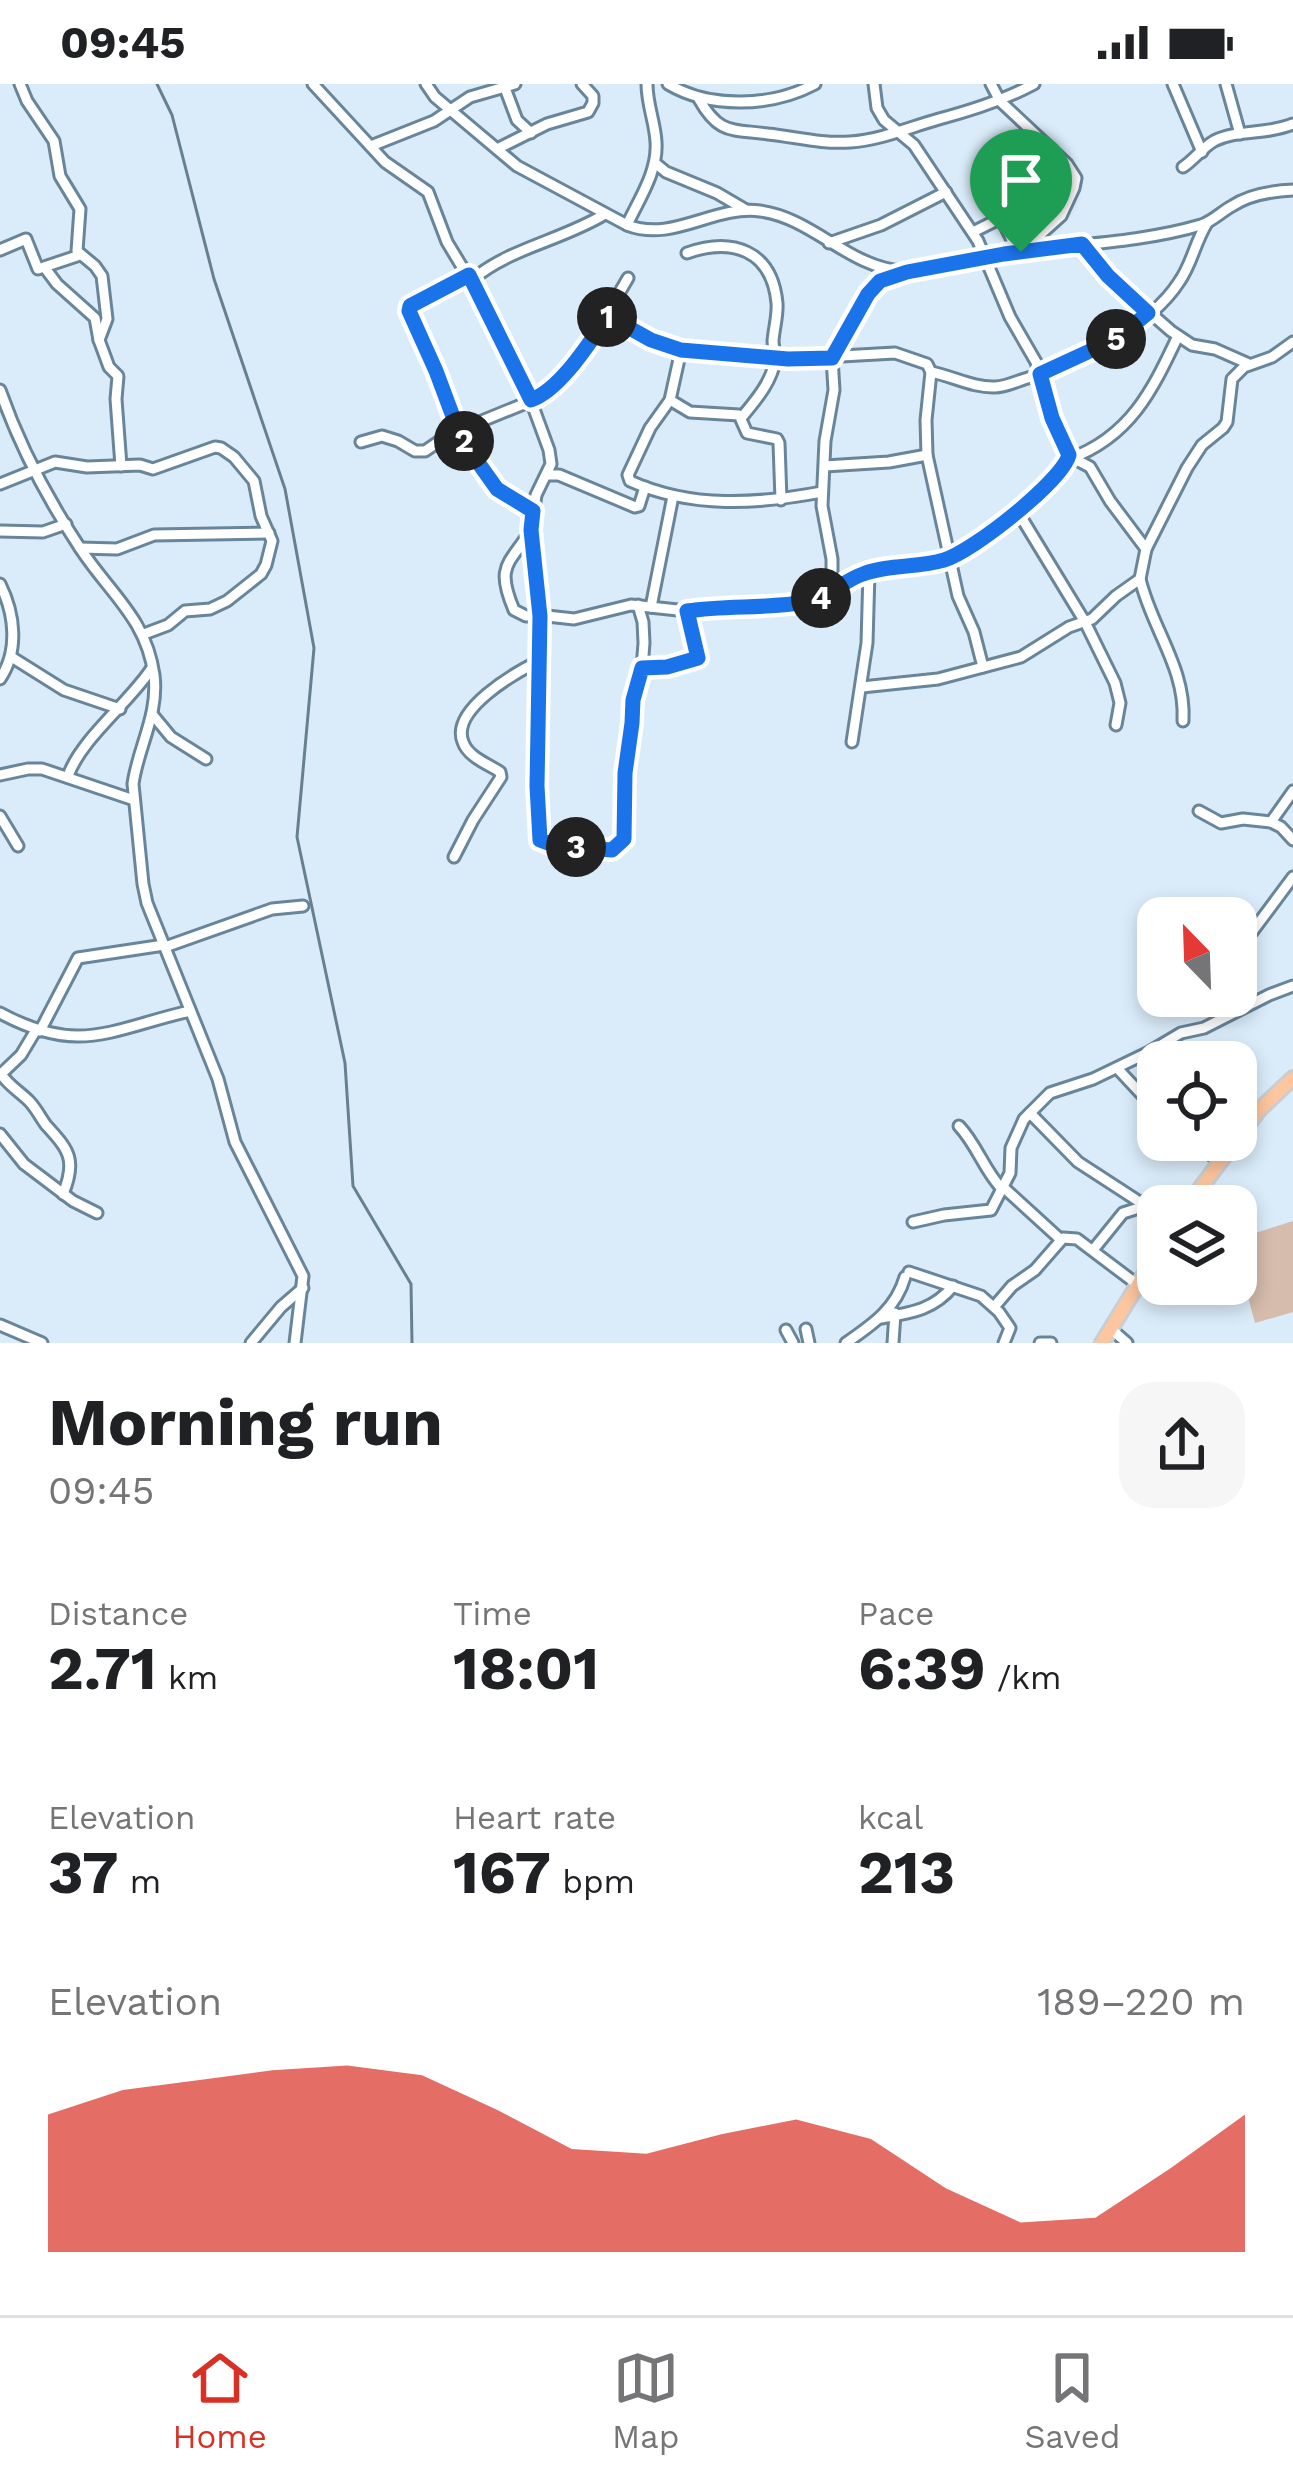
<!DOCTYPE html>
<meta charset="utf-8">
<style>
body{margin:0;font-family:"Work Sans",sans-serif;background:#f6f6f6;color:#202124;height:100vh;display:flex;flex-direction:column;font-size:45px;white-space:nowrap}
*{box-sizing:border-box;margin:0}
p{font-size:39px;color:#757577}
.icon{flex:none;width:66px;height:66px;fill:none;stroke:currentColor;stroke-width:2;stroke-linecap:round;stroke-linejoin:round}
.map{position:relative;height:1259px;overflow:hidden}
.side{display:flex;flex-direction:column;background:#fff;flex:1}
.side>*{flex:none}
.needle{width:78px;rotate:337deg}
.tools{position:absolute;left:1137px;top:813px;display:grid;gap:24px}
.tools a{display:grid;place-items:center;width:120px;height:120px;border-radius:24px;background:#fff;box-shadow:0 6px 18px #0003;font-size:60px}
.pin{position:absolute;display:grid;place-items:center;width:102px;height:102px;color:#fff;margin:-123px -51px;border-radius:50% 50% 50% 0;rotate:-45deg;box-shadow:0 0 12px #0007}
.pin .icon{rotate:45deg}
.km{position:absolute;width:60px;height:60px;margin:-30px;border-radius:50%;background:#222;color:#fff;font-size:33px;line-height:60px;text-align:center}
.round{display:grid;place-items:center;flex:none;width:126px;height:126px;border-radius:36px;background:#f6f6f6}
.headline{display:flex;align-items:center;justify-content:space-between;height:204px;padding:0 48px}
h1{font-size:66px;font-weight:700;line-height:90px}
.figures{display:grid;grid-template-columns:repeat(3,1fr);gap:18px;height:204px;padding:12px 48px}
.figures div{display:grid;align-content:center}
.figures b{font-size:60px;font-weight:700}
.figures small{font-size:33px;font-weight:400}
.figures p{font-size:33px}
.chart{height:336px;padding:24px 48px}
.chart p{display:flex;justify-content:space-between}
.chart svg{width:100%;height:216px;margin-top:12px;fill:#d93025;opacity:.7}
.status{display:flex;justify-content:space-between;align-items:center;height:84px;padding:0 60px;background:#fff;direction:ltr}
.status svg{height:33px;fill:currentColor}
.menu{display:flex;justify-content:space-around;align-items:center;height:168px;border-top:3px solid #e0e0e0;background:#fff;font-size:33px;color:#757577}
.menu a{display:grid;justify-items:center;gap:6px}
.menu .active{color:#d93025}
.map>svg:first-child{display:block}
.pitch{fill:#d5bcac}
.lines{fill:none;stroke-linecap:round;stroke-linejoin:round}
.stream{stroke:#668091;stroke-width:3}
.minor-casing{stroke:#68859a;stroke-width:15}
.major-casing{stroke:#cbced0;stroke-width:18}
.minor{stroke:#fff;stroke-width:9}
.major{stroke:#fdc69e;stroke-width:12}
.route-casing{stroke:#fff;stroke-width:24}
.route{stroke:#1a73e8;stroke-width:15}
</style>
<div class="status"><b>09:45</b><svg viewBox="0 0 49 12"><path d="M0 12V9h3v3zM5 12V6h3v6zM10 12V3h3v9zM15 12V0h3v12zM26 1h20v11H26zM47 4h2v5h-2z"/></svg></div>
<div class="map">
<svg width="1293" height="1259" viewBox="0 0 1293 1259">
<rect width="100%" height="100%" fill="#daecfa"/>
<polygon class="pitch" points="1293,1137 1293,1228 1255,1239 1236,1168 1236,1155"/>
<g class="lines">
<polyline class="stream" points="157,0 172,31 214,195 285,405 314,564 297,753 345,979 353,1102 411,1200 412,1259"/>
<g class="minor-casing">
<g id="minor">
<polyline points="20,0 27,17 54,57 60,92 80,125 77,167 95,182 102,192 107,235 99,256"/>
<polyline points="313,0 385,78 428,108 447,158 485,221 531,317 549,366 551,380 536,411 531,446 538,531 574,535 631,521 687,527 722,522 800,519 819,515 869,488 950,474 1018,428 1068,379 1068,367 1052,334 1036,278 1010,233 978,157 914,61 884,36 877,24 874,0"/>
<path d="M 426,0 L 435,13 L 517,82 L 627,141 C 673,159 713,121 760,127 C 813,134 848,183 902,187 C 935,190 970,176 1001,170 C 1068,160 1136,160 1201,141 C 1213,137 1221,128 1232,122 C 1250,110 1272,107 1293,106"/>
<path d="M 668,0 C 710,25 772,23 815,0"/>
<polyline points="991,0 1000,17 1067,80 1076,94 1074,104 1061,132 1022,167"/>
<polyline points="1173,0 1202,68"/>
<polyline points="1226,0 1240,50"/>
<polyline points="505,4 517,36 531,49"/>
<path d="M 699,15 C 719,51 732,45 768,50 C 796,53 821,60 850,58 C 881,56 910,43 939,35 C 973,26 1004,16 1034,0"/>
<polyline points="371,62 434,37 470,13 515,0"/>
<polyline points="497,65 547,40 588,28 593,19 593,12 582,0"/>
<polyline points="655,79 666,88 717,109 746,126"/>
<path d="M 1183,83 C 1194,76 1203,63 1214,57 C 1238,45 1267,51 1293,40"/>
<path d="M 627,141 C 639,115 658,88 656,58 C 655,38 647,21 647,0"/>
<polyline points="973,148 1001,134 1018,168"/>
<polyline points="829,159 881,141 946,108"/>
<polyline points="1082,160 1108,192 1171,247 1192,261 1215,265 1249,280"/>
<polyline points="0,166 26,155 38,185 80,171"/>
<path d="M 687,169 C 732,153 772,166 777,219 C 778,231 774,244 773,257 C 773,263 776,269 775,276 C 772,298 755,317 742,333"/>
<polyline points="45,184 57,200 95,234 99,256 109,283 118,292 116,315 121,382"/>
<path d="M 469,192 L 411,221 L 409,227 C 418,248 428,268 436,289 C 458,342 475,402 533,427"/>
<path d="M 472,196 C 509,164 563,156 605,130"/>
<polyline points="608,233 651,256 681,266 788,275 895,269 927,280 931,288 926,336 927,371 958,512 974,548 983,583"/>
<path d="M 681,266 L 670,316 L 650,344 L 628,391 L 630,397 C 692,425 758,420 822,408"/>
<path d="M 931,288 C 952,292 974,304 995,303 C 1007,303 1019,296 1031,293 C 1080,277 1150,243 1179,198 C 1192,180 1195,158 1207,139"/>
<path d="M 0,306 C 20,363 47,414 80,464 C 110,510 146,534 154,591 C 159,631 138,663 133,700 L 143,800 L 147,819 L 218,995 L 235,1058 L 303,1192 L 295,1259"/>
<polyline points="670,316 690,328 739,331 747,349 777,355 779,359 781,416"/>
<polyline points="361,358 382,352 398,357 415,367 425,367 450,350 543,312 596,249 628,194"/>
<polyline points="1073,374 1090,383 1110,417 1146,465"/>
<path d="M 1069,375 C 1130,353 1152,307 1178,252"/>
<polyline points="825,382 889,378 927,371"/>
<polyline points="547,391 559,391 635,423 639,422 645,403"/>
<polyline points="0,400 55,378 87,383 140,381 153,385 215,363 221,364 234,373 254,397 261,432 272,457 266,481 261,490 227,517 210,525 185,527 168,541 144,550"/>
<polyline points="1018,428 1085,538 1115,599 1120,619 1116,641"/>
<path d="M 531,446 C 509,481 495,481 514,526 L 526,532 L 540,532 L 537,567 L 538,749 L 540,756 L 546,759 L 612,765 L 624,755 L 625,689 L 633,616 L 642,584 L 644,559 L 643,538 L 638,521"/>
<polyline points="0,447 43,448 66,440"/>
<polyline points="80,464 117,465 154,451 269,449"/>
<path d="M 1140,495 C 1152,545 1186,584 1183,637"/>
<path d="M 0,500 C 15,530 19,567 0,595"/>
<polyline points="832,509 832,475 822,422 825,357 834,306 832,274 872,203 904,189"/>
<polyline points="651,523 673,412"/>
<polyline points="13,574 64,606 120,625"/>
<polyline points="642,584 667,583 698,574 687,527"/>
<polyline points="862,603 938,595 1021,573 1069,543 1092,535 1116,512 1140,495 1146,465 1187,384 1202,361 1223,344 1227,338 1232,295 1244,283 1272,273 1293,258"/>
<polyline points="152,630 171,653 206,675"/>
<polyline points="852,658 867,559 869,488"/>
<polyline points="0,691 28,685 42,685 134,716"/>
<path d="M 68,692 C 81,655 128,620 152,584"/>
<polyline points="1199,727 1221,739 1243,735 1271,738 1281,743 1293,756"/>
<polyline points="0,732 18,762"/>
<polyline points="1271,738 1293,707"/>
<path d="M 454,773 L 473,736 L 501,693 L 500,688 C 488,680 468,673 463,658 C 450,626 515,589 537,578"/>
<polyline points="1252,848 1293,793"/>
<polyline points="165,863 272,825 303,822"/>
<path d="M 0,929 C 80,972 111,945 190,927"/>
<polyline points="40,947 78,874 164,861"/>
<polyline points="1117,984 1158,1028"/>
<path d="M 1,990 C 9,1002 19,1007 29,1017 C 36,1024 40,1033 46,1041 C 69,1066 77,1076 63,1110"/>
<polyline points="0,991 21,971 36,946"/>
<polyline points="1030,1029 1078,1078 1158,1130"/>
<path d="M 959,1042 C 977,1061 984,1086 1002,1105"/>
<polyline points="0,1050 24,1080 73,1117 97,1129"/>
<polyline points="1186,1056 1221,1077"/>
<polyline points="1003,1103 1060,1155"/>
<polyline points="913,1138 944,1131 991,1126 1010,1089 1011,1064 1024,1035 1050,1009 1093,995 1149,968 1181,949 1204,944 1269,911 1293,902"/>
<polyline points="1093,1166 1123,1129 1145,1122"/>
<polyline points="909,1188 981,1212 999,1228 1010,1244 1004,1259"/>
<polyline points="994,1223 1012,1202 1035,1186 1063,1154 1077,1155 1138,1201"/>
<path d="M 881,1234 C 910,1229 934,1226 953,1202"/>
<polyline points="0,1241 42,1259"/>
<polyline points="806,1245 809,1259"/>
<polyline points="1111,1245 1127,1259"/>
<polyline points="786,1246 793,1259"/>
<polyline points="251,1259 281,1223 303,1204"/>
<path d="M 846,1259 C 872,1241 896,1225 905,1193"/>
<polyline points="893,1259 895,1229"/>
<polyline points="1040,1259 1051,1259"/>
</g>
</g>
<g class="major-casing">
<g id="major">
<polyline points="1187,1122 1259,1026 1293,994"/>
<polyline points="1102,1259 1158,1168"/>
</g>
</g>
<use href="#minor" class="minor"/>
<use href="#major" class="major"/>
</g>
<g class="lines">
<g class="route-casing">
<path id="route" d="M 1082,160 L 1108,192 L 1148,229 L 1116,255 L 1040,290 L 1052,334 L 1069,371 C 1062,397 972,468 944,476 C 918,484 889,480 863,490 C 842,497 829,514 806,518 C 767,525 726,521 687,527 L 698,574 L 667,583 L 642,584 L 633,616 L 632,639 L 625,689 L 624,755 L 612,766 L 556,762 L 540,756 L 537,702 L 540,532 L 531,446 L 533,427 L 497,405 L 467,363 L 458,346 L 436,287 L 409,227 L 410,222 L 469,191 L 531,316 C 560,306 590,258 608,232 L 651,256 L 681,266 L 788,275 L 832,274 L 868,210 L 880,197 L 907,188 L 1004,170 Z"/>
</g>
<use href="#route" class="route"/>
</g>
</svg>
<div class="tools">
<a><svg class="needle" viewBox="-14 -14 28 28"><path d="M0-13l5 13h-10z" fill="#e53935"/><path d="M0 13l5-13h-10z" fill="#757577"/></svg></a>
<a><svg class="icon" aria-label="locate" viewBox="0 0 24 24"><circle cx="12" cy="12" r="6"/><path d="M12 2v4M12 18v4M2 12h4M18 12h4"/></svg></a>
<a><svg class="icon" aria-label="layers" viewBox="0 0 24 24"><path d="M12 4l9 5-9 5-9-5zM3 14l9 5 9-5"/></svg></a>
</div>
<div class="pin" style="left:1021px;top:168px;background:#1e9e55"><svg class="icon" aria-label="arrive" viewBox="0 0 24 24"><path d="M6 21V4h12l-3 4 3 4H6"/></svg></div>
<b class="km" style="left:607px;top:233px">1</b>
<b class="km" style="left:464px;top:357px">2</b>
<b class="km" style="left:576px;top:763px">3</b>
<b class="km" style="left:821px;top:514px">4</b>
<b class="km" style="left:1116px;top:255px">5</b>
</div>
<section class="side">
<div class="headline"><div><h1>Morning run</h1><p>09:45</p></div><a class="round"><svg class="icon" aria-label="share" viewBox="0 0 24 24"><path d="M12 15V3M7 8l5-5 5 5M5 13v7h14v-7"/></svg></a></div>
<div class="figures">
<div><p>Distance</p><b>2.71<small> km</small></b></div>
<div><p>Time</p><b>18:01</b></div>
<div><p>Pace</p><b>6:39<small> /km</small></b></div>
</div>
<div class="figures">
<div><p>Elevation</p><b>37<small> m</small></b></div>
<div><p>Heart rate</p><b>167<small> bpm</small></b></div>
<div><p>kcal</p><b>213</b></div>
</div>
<div class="chart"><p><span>Elevation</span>189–220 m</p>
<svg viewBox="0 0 160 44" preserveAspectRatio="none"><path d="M0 44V16L10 11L20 9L30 7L40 6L50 8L60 15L70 23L80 24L90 20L100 17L110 21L120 31L130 38L140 37L150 27L160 16V44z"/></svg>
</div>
</section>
<nav class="menu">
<a class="active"><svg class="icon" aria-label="home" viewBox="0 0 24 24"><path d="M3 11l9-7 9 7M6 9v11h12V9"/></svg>Home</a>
<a><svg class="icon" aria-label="map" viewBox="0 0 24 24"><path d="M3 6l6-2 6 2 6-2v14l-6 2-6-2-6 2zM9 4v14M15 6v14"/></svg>Map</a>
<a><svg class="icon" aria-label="saved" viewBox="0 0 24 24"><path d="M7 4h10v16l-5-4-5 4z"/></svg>Saved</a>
</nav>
